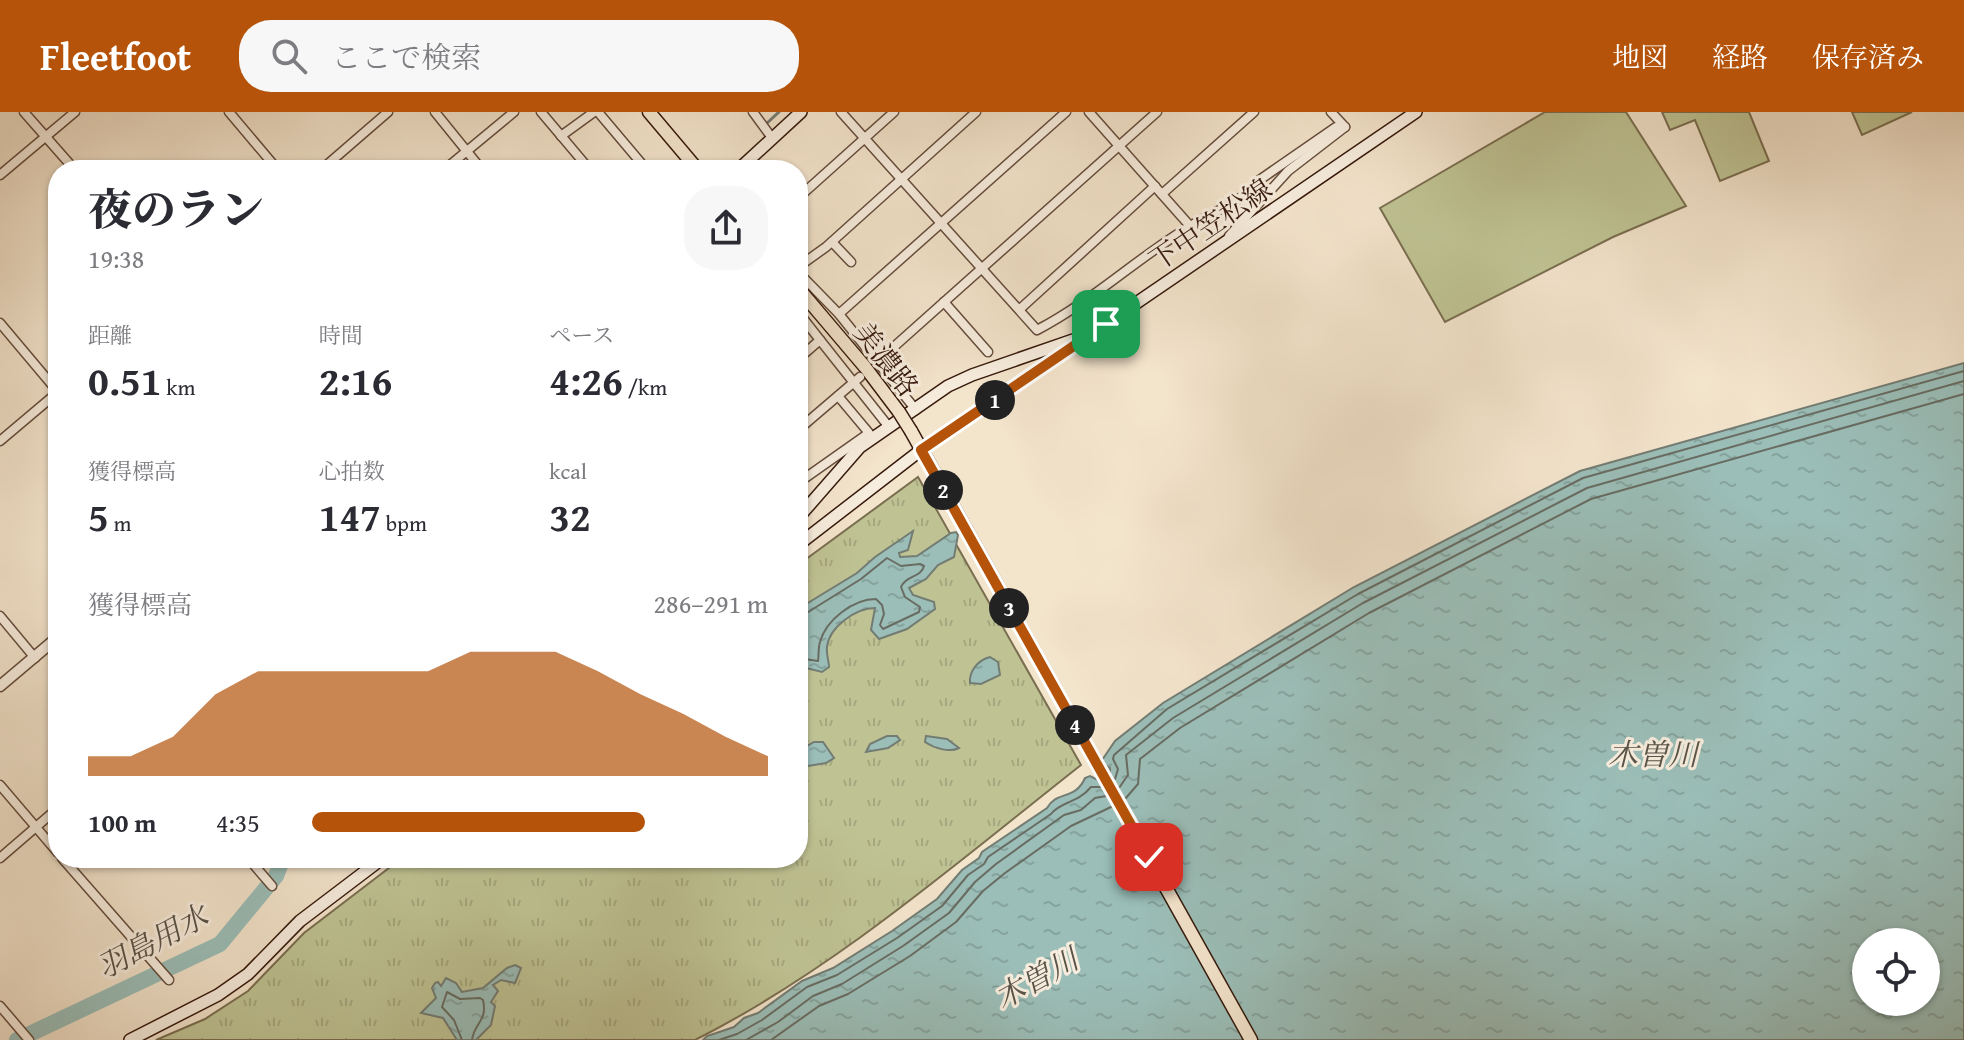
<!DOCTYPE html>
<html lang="ja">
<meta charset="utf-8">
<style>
body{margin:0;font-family:"Gentium Book Plus","Noto Serif JP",serif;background:#f7f7f7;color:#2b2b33;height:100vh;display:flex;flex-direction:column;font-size:30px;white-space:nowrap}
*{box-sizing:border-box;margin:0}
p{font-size:26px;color:#7c7c81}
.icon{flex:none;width:44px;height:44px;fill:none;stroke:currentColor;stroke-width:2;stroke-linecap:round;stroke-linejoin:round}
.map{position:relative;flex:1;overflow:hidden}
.side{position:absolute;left:48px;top:48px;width:760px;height:708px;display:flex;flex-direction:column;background:#fff;border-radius:32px;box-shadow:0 2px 6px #0004}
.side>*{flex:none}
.controls{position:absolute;left:1852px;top:816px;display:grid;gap:16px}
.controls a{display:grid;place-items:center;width:88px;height:88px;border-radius:50%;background:#fff;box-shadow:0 2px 6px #0004;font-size:40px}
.pin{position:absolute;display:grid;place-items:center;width:68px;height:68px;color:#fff;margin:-34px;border-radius:16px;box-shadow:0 4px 12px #0006}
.km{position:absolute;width:40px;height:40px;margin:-20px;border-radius:50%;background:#222;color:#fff;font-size:22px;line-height:40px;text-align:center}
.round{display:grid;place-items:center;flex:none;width:84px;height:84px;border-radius:32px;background:#f7f7f7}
.summary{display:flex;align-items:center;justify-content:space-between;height:136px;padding:0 40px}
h1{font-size:44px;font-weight:800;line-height:60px}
.figures{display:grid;grid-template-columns:repeat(3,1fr);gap:12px;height:136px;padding:8px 40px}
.figures div{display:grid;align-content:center}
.figures b{font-size:40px;font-weight:800}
.figures small{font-size:22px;font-weight:400}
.figures p{font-size:22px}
.chart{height:224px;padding:16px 40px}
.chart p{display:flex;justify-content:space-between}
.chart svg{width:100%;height:144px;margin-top:8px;fill:#b45309;opacity:.7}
ul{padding:0 40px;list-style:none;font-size:26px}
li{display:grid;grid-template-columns:128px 96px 1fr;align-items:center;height:60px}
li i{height:20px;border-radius:10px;background:#b45309}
header{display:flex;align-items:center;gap:48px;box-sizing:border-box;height:112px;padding:0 40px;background:#b45309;color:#fff}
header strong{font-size:38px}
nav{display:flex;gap:44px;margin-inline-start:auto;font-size:28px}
.search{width:560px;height:72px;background:#f7f7f7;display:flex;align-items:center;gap:20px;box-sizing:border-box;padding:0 28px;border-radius:32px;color:#7c7c81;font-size:30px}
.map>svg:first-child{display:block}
.grass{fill:url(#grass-tufts);stroke:#7a6e50;stroke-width:2}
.park{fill:#bfc394;stroke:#7a6e50;stroke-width:2}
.water{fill:url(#water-ripples);stroke:#737c73;stroke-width:2;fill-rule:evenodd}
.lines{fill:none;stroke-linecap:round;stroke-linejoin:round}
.shore{stroke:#686c62;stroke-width:2}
.stream{stroke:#737c73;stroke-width:3}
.river{stroke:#9bbeb8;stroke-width:16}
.minor-casing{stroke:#654c3c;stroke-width:11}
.tertiary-casing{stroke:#654c3c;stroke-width:13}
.secondary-casing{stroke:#36190c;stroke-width:14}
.primary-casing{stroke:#36190c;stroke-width:15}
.minor{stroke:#f7edde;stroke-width:8}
.tertiary{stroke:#f7edde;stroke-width:10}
.secondary{stroke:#f7edde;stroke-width:11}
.primary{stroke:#f3e4cc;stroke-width:12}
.primary-bridge-casing{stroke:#36190c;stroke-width:15;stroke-linecap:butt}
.primary-bridge{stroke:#f3e4cc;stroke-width:12}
.route-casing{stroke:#fff;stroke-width:16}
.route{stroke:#b45309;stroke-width:10}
.labels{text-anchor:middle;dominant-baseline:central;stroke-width:6;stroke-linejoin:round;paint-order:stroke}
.street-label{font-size:28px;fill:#36190c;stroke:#f7edde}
.water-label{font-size:30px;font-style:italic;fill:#595348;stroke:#f7edde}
</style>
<header>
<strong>Fleetfoot</strong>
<div class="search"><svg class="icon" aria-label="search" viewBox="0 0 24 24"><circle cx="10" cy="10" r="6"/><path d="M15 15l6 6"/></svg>ここで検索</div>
<nav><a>地図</a><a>経路</a><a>保存済み</a></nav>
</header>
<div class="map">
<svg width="1964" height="928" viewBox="0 0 1964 928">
<defs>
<pattern id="grass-tufts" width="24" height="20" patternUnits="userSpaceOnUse" patternTransform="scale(2)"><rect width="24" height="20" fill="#bfc394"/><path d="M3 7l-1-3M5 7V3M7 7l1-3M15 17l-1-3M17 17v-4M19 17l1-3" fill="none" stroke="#a5a77e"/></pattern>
<pattern id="water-ripples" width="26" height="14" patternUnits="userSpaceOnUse" patternTransform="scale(2)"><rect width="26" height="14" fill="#9bbeb8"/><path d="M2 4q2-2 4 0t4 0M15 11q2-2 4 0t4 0" fill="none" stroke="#86a39d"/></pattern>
</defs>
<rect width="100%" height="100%" fill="#f3e4cc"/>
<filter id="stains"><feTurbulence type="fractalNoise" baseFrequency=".0025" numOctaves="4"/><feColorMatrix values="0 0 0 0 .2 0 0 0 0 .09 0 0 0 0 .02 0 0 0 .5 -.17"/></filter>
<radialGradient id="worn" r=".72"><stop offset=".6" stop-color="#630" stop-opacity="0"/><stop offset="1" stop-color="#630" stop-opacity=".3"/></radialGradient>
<path class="grass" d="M 918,365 L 1081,653 C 959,749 834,858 695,928 L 156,928 L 205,907 L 248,879 L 304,821 L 402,746 L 798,746 L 798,453 Z"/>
<g class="park">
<polygon points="1545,0 1626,0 1686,94 1613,125 1445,210 1380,96"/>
<polygon points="1662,0 1749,0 1769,49 1720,69 1695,8 1670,18"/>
<polygon points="1852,0 1912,0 1862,23"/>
</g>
<g class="water">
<path d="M 1964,251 L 1964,928 L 703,928 L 707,924 L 734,915 L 744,906 L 758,901 L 802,869 L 833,856 L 892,819 L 937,787 L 962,758 L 979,746 L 982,740 L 1047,696 C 1057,678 1075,689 1085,666 L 1090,664 L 1098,668 L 1110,661 L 1110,656 L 1100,651 L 1115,629 L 1163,591 L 1354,475 L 1580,359 ZM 1866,830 L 1926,830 L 1926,890 L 1866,890 Z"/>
<path d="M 913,419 L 908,438 L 899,441 L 900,445 L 917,444 L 951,421 L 956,420 L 958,423 L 954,445 L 938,453 L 926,467 L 909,476 L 913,483 L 934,490 L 935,497 L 907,517 L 879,527 L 871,518 L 875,496 C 856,496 829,515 827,535 C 826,542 829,549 829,555 L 822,560 L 798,554 L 798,497 L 857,461 L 875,445 Z"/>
<path d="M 990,545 L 998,550 L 1000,563 L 981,572 L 970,571 C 969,559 978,548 990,545 Z"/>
<polygon points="887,624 897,624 900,628 888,636 866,640 870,632"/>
<path d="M 926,624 L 947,627 L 959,636 C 949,641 934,636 925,630 Z"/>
<polygon points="814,630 823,630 834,646 826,651 808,654 798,646 798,639"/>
<polygon points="515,853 521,856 515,871 501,868 493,873 498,879 491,890 495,894 491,913 476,928 457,928 443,906 421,901 436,886 432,876 435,871 438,870 441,874 446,866 456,871 462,880 483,876 507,856"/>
</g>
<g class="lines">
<g class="shore">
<path d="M 798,503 L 805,502 L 861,467 L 887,446 L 901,454 L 920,452 L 924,454 C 921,466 906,463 901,475 L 905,485 L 920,495 L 919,500 L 883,517 L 880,513 L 884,502 L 882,493 L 876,487 C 853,487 826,508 820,530 C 818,536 819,543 818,549 L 798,546"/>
<polyline points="1115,667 1118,657 1113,647 1114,643 1167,597 1358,482 1583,366 1964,259"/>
<polyline points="1119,676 1128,663 1126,643 1173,606 1363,491 1587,376 1964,269"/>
<polyline points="1125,687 1138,672 1140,647 1180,616 1369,501 1591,387 1964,282"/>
<path d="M 462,928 L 454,908 L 442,895 L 447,880 L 460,887 L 480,886 L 483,888 C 488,909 474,911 472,928"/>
<path d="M 719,928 L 737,922 L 762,908 L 807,875 L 837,863 L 897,826 L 942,794 L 968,763 L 984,752 L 988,745 L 1051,702 C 1061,689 1077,692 1091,675 L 1101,675"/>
<polyline points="746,928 778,910 813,884 842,872 903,834 949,801 975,770 996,752 1064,703 1081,698 1095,686 1106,684"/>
<polyline points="771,928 819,894 848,882 910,844 956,810 983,779 1005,761 1071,714 1111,695"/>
</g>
<polyline class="stream" points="766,12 779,0"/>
<polyline class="river" points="17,928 220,832 276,764 283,746"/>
<g class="minor-casing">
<g id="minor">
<polyline points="24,0 75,58"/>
<polyline points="229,0 278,58"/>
<polyline points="435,0 482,58"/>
<polyline points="541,0 590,58"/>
<polyline points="598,0 647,58"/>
<polyline points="753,0 772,26"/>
<path d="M 841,0 L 1037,218 C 1093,189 1138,145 1192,113 C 1214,99 1242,91 1258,69 L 1336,15 L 1345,15"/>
<polyline points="1089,0 1190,114"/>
<polyline points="561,24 594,0"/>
<polyline points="321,58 388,0"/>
<polyline points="444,58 514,0"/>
<polyline points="0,63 75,0"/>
<polyline points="1162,82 1254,0"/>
<polyline points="798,86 894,0"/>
<polyline points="1229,124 1288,59 1345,15 1331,0"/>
<polyline points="832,130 851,150"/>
<polyline points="798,155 826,135 976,0"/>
<polyline points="798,160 839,202 916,298"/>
<polyline points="944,190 988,240"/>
<polyline points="1020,197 1155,74"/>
<polyline points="798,200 820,228 798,247"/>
<polyline points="839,202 1066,0"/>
<polyline points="0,211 58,280"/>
<polyline points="820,228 889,315"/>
<polyline points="878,249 1157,0"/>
<polyline points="798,318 860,265"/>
<polyline points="0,329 58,280"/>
<polyline points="798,371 869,321 838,284"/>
<polyline points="0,504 35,546"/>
<polyline points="0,673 58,741"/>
<polyline points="0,746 58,696"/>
<polyline points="62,746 169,868"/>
<polyline points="248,746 272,774"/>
<polyline points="0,894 29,928"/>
</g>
</g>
<g class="tertiary-casing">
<polyline id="tertiary" points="0,574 58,525"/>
</g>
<g class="secondary-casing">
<g id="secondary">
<polyline points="738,58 801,0"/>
<polyline points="798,406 860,335 948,274 972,263 1073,228"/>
<polyline points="798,433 921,338 1416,0"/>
<polyline points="130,928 218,883 248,862 300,809 383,746"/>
</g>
</g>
<g class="primary-casing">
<g id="primary">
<polyline points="649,0 698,58"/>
<polyline points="798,176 865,255 899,300"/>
<polyline points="911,319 1251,928"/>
</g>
</g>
<use href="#minor" class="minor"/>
<use href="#tertiary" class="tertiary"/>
<use href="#secondary" class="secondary"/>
<use href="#primary" class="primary"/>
<g class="primary-bridge-casing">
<polyline id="primary-bridge" points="899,300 911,319"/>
</g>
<use href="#primary-bridge" class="primary-bridge"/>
</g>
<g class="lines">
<g class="route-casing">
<polyline id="route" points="1106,212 921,338 1149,745"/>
</g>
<use href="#route" class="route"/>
</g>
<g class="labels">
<g class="street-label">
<text transform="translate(1210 112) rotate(-34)">下中笠松線</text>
<text transform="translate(887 247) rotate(52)">美濃路</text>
</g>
<g class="water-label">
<text x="1653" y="642">木曽川</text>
<text transform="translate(152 829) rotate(-28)">羽島用水</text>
<text transform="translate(1036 866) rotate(-29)">木曽川</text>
</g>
</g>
<rect width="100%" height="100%" filter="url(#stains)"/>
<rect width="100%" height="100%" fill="url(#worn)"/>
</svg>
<div class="controls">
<a><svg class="icon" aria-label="locate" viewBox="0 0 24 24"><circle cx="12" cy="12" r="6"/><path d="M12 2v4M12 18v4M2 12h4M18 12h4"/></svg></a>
</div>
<div class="pin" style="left:1106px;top:212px;background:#1e9e55"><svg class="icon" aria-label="arrive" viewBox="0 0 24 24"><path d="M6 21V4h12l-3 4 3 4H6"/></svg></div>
<div class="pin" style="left:1149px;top:745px;background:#d93025"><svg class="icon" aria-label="check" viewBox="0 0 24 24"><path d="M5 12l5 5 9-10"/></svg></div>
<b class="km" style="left:995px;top:288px">1</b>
<b class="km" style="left:943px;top:378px">2</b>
<b class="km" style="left:1009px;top:496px">3</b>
<b class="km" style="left:1075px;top:613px">4</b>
<section class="side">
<div class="summary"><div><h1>夜のラン</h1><p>19:38</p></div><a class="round"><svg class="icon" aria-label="share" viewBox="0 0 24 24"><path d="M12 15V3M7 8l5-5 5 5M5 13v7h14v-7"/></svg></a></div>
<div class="figures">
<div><p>距離</p><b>0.51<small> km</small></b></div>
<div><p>時間</p><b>2:16</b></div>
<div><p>ペース</p><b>4:26<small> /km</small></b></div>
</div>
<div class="figures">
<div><p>獲得標高</p><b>5<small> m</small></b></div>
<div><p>心拍数</p><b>147<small> bpm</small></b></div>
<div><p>kcal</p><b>32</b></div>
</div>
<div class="chart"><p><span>獲得標高</span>286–291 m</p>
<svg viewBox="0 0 160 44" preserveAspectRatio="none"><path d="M0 44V38L10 38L20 32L30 19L40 12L50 12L60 12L70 12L80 12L90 6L100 6L110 6L120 12L130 19L140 25L150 32L160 38V44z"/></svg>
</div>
<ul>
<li><b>100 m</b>4:35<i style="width:73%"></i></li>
</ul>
</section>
</div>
